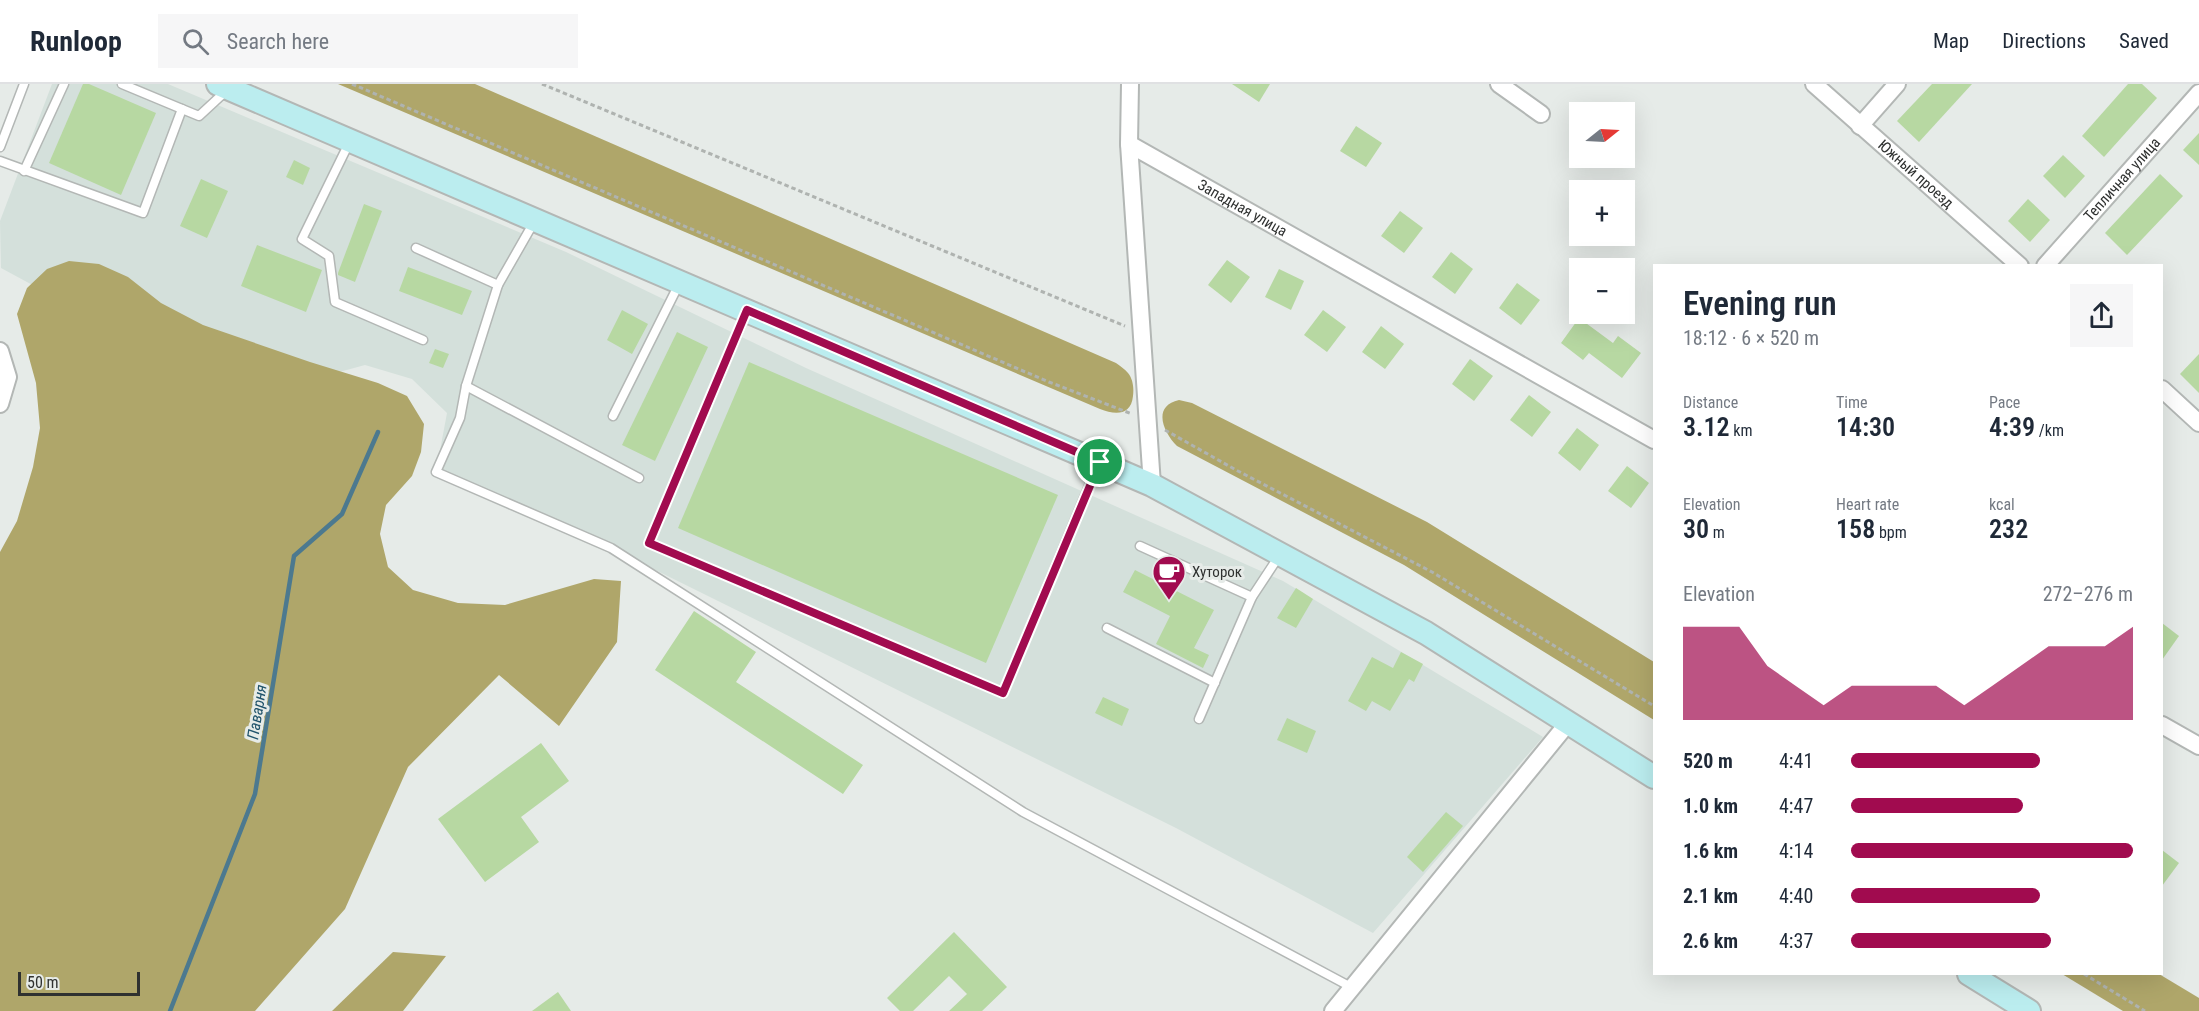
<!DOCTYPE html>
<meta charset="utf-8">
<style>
body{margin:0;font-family:"Roboto Condensed",sans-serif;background:#f6f6f7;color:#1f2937;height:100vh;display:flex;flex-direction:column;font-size:22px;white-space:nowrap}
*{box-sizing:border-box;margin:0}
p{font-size:20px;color:#747a83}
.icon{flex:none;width:33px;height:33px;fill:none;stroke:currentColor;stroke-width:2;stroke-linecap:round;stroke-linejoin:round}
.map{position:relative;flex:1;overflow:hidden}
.details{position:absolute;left:1653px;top:180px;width:510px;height:711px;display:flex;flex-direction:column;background:#fff;border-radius:0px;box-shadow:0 6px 24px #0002}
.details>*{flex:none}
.needle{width:39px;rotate:72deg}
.fabs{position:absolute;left:1569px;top:18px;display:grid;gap:12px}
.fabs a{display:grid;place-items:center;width:66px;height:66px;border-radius:0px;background:#fff;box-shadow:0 6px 24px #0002;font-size:30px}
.scale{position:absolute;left:18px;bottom:15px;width:122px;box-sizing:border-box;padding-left:6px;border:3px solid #2f3130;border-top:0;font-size:16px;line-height:21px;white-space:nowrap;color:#2f3130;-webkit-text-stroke:4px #e6ebe8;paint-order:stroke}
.pin{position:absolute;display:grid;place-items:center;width:51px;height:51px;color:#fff;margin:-26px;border:3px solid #fff;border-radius:50%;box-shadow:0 2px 6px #0007}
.round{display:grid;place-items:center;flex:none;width:63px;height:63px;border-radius:0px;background:#f6f6f7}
.head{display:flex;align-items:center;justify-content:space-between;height:102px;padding:0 30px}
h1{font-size:33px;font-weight:600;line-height:45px}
.stats{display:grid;grid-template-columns:repeat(3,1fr);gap:9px;height:102px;padding:6px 30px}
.stats div{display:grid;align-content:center}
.stats b{font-size:26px;font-weight:600}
.stats small{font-size:16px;font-weight:400}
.stats p{font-size:16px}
.chart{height:168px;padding:12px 30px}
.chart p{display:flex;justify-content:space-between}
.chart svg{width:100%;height:108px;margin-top:6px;fill:#a10b4f;opacity:.7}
ul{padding:0 30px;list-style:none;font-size:20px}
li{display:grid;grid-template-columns:96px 72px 1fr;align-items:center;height:45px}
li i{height:15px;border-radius:8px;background:#a10b4f}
header{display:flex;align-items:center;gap:36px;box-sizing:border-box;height:84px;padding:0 30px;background:#fff;border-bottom:2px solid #e0e1e3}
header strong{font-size:28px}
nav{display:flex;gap:33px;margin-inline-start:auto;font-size:21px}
.search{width:420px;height:54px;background:#f6f6f7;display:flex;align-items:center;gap:15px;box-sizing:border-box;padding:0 21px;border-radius:0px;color:#747a83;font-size:22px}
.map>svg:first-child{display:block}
.built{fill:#d4e0db}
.forest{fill:#afa66a}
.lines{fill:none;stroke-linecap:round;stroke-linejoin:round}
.stream{stroke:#4c798f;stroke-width:4.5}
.building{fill:#b7d8a2}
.lane-casing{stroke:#b3b7b5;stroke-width:11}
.street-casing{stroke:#b3b7b5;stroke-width:20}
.secondary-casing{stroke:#b3b7b5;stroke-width:26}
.path{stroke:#afb3b0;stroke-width:3;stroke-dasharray:4.5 3;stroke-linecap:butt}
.lane{stroke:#fff;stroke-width:8}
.street{stroke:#fff;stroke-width:16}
.secondary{stroke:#bbedef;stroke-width:22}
.route-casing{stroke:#fff;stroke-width:12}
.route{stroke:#a10b4f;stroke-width:8}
.labels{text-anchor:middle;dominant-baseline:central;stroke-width:6;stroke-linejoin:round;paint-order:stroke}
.street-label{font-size:15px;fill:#2f3130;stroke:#e6ebe8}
.poi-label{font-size:15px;fill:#2f3130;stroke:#e6ebe8;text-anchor:start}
.water-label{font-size:16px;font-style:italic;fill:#20536b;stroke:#e6ebe8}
</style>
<header>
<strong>Runloop</strong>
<div class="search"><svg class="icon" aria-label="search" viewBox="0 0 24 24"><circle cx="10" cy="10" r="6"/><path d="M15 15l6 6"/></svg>Search here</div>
<nav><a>Map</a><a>Directions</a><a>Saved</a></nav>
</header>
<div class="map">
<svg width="2199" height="927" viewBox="0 0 2199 927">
<rect width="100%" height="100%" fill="#e6ebe8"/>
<polygon class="built" points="52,0 168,0 566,168 806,284 1283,497 1543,653 1373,849 1176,744 611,464 436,388 447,329 412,295 365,281 239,315 188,285 1,184 0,137"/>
<g class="forest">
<path d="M 338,0 L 475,0 L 1116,279 C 1120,282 1125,285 1128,289 C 1133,295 1134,304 1133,312 C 1131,332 1115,331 1100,325 Z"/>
<polygon points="69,177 99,180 128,193 161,219 203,241 310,278 378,299 407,312 424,340 421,368 412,392 386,421 380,450 388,483 413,506 458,519 505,521 594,495 621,497 617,558 559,642 499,591 408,683 345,825 255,927 0,927 0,468 17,437 33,383 40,344 36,299 17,230 27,204 47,185"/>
<path d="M 1179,316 L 1192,319 L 1427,438 L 1654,578 L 1654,636 L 1404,481 L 1177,362 C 1163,348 1152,322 1179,316 Z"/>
<polygon points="393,868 446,872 403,927 332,927"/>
<polygon points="2062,890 2159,890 2199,914 2199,927 2123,927"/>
</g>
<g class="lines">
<polyline class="stream" points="170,927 255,710 294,472 342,430 378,348"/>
</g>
<g class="building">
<polygon points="83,0 89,0 156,29 121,111 49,79"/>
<polygon points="1232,0 1270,0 1259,18"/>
<polygon points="1932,0 1972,0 1919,58 1897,37"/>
<polygon points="2128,0 2142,0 2157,14 2104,73 2082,52"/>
<polygon points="1356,42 1382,59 1366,83 1340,67"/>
<polygon points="2199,49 2199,81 2183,66"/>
<polygon points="2063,71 2085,92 2065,114 2043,92"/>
<polygon points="294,76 310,84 303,101 286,93"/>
<polygon points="2160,90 2183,112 2127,171 2105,149"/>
<polygon points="201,95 228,107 207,154 180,142"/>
<polygon points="2028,115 2050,136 2030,158 2008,137"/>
<polygon points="364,120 382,127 355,198 338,191 338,189"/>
<polygon points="1400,127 1423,144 1404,169 1381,152"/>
<polygon points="257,161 322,186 306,228 241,202"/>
<polygon points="1451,168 1473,185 1455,210 1432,193"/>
<polygon points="1227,176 1250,193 1231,219 1208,201"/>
<polygon points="408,183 472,207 462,231 399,207"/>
<polygon points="1279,185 1304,197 1291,226 1265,213"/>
<polygon points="1517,199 1540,216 1521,241 1499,224"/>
<polygon points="622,226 648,240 632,270 607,256"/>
<polygon points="1323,226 1346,243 1327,268 1304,251"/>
<polygon points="1579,234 1613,259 1618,252 1641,269 1622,294 1589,269 1583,276 1561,259"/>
<polygon points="1381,242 1404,260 1385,285 1362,268"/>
<polygon points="677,248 708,263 655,377 622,361"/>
<polygon points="435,265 449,270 443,284 429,279"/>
<polygon points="2199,270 2199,309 2180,290"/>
<polygon points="1470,275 1493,292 1474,317 1452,300"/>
<polygon points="749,278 1058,411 986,579 678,444"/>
<polygon points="1529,311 1551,328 1532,353 1510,336"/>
<polygon points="1577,344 1599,361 1580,387 1558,369"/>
<polygon points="1627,382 1649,399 1631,424 1608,407"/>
<polygon points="1135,486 1214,526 1194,564 1209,571 1203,584 1156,560 1170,532 1123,508"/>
<polygon points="1296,504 1313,515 1296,544 1277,534"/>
<polygon points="694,527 756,568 736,598 863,681 843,710 655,586"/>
<polygon points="2162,539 2179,552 2162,576"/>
<polygon points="1401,568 1423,580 1414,598 1409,595 1390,627 1372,617 1366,627 1348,617 1372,573 1393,584"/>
<polygon points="1103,613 1129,625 1122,642 1095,629"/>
<polygon points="1287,634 1316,647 1307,669 1277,656"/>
<polygon points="541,659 569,697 521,733 539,758 485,798 438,735"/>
<polygon points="1446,728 1463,742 1423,788 1407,773"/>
<polygon points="2162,766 2179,779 2162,802"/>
<polygon points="954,848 1007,903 982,927 949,927 967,910 949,892 913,927 900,927 887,914"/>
<polygon points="558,908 571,927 532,927"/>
</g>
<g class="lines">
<g class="lane-casing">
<g id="lane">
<polyline points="182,25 199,32 226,7"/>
<polyline points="350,57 302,155 329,172 335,218 423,256"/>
<polyline points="0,63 24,0"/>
<polyline points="0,77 143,129 182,25 122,0"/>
<polyline points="24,87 64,0"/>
<polyline points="534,138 498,201 466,302 460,334 436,388 611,464 1023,728 1351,903"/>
<polyline points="416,164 498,201"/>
<polyline points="746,229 649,459 1003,609 1099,378"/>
<polyline points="466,302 639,394"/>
<polyline points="613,332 679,200"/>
<polyline points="1140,462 1252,513 1279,472"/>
<polyline points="1107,544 1215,599"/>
<polyline points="1199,635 1252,513"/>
</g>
</g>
<g class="street-casing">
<g id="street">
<polyline points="1499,0 1541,30"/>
<path id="s1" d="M 1814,0 L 2020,182"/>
<polyline points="1860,42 1897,0"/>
<polyline points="1129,60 1130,0"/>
<path id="s2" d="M 2045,182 L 2199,9"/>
<polyline points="0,267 8,293 0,320"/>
<polyline points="2162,305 2199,339"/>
<path id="s3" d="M 1152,401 L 1129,60 L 1654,356"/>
<polyline points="2162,641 2199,662"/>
<polyline points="1333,927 1568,639"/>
</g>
</g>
<g class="secondary-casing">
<g id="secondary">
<polyline points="218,0 1152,401 1426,549 1654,693"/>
<polyline points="1969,890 2029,927"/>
</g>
</g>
<g class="path">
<polyline points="352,0 1049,298 1132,330"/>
<polyline points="542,0 1125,242"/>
<polyline points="1165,346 1236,386 1432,488 1654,622"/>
<polyline points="2084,890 2145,927"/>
</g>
<use href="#lane" class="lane"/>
<use href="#street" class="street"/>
<use href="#secondary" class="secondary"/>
</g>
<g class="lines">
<g class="route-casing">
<polygon id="route" points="747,226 1100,378 1003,609 649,459"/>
</g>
<use href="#route" class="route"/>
</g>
<defs>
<g id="cafe-pin" transform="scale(1.725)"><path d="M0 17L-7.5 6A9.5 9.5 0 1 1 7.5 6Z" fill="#a10b4f" stroke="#e6ebe8"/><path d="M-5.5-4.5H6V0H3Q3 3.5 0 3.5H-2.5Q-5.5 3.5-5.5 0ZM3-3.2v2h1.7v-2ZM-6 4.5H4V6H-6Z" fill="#fff"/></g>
</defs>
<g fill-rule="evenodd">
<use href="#cafe-pin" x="1169" y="488"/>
</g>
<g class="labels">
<g class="street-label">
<text stroke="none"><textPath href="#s1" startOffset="136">Южный проезд</textPath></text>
<text stroke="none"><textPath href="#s2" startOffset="116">Тепличная улица</textPath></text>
<text stroke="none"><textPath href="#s3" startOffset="472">Западная улица</textPath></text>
</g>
<g class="poi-label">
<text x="1192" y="488">Хуторок</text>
</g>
<g class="water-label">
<text transform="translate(257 628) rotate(-81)">Паварня</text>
</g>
</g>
</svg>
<div class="fabs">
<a><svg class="needle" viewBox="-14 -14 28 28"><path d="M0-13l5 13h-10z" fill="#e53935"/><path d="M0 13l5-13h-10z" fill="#747a83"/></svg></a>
<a>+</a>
<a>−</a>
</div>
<div class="scale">50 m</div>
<div class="pin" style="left:1100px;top:378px;background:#1e9e55"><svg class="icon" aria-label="arrive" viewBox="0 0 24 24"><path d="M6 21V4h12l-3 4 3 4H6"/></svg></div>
<section class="details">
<div class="head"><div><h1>Evening run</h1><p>18:12 · 6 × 520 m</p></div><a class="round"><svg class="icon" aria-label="share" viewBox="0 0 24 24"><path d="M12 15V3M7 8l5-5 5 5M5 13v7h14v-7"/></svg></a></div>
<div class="stats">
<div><p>Distance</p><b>3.12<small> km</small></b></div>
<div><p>Time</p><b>14:30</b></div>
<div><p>Pace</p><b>4:39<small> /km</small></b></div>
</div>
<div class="stats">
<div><p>Elevation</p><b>30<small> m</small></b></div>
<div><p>Heart rate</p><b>158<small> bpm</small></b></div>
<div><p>kcal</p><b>232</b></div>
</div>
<div class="chart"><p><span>Elevation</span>272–276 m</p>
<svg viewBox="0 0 160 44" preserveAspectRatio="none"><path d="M0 44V6L10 6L20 6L30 22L40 30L50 38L60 30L70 30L80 30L90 30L100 38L110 30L120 22L130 14L140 14L150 14L160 6V44z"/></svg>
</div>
<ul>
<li><b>520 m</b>4:41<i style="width:67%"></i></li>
<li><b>1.0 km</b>4:47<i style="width:61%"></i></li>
<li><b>1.6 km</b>4:14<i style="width:100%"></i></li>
<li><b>2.1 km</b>4:40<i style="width:67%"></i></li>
<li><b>2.6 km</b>4:37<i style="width:71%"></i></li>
</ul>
</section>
</div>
